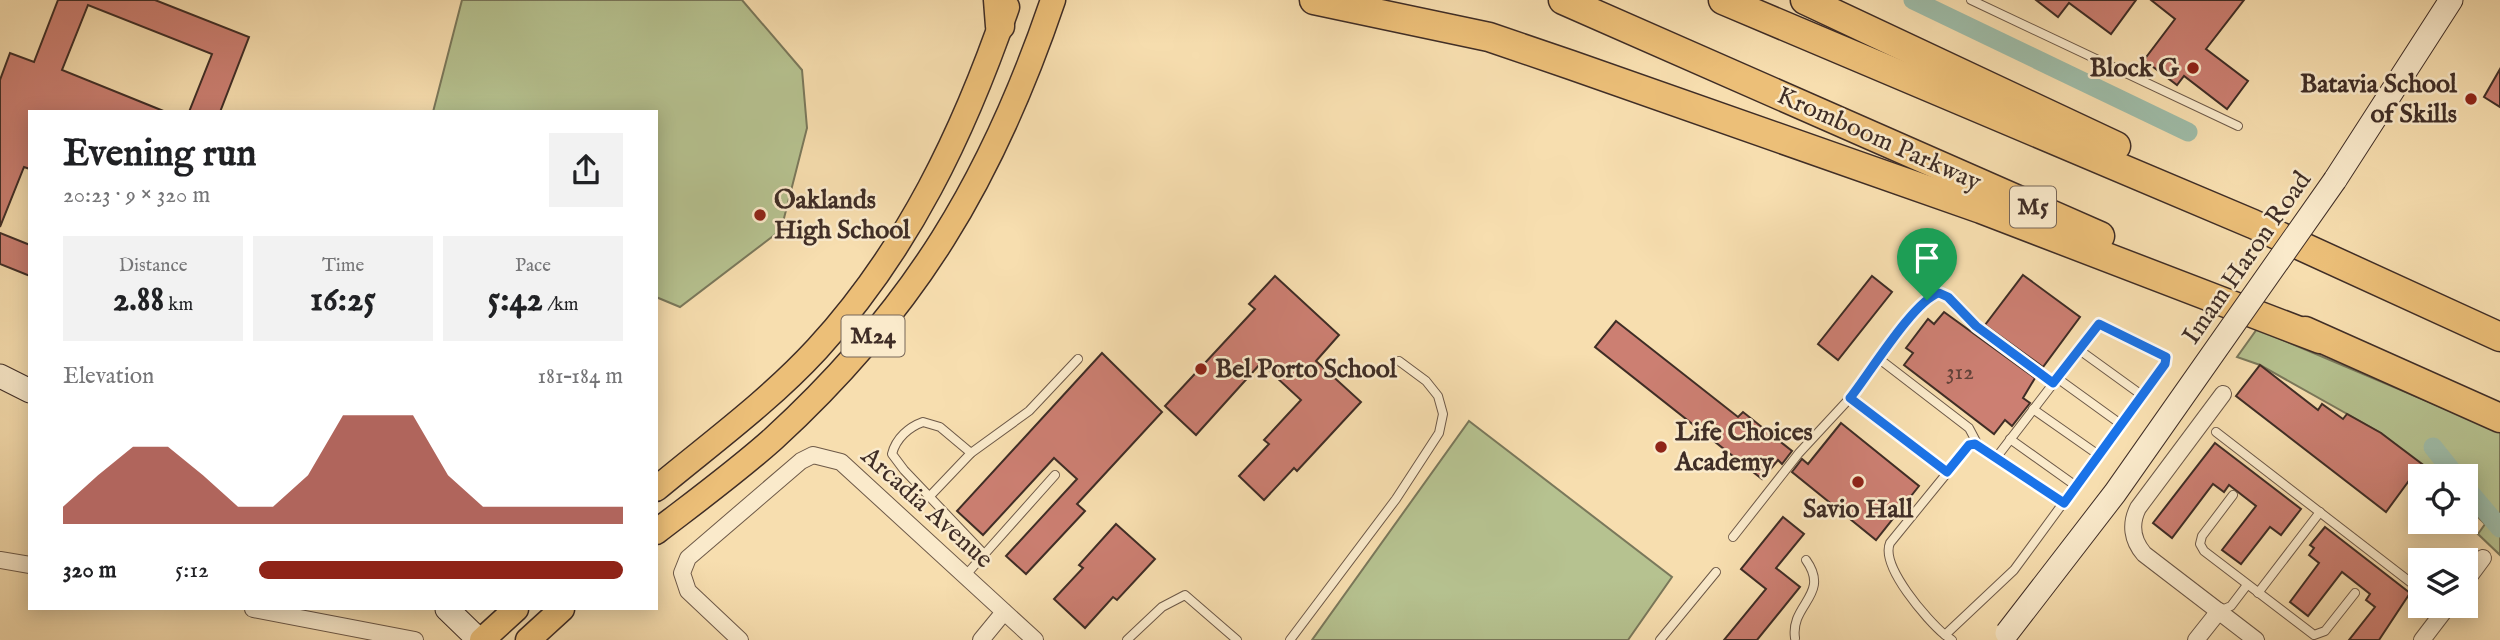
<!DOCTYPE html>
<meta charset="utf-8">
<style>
body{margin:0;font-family:"IM FELL English",serif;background:#f2f2f2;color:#202124;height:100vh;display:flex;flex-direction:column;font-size:26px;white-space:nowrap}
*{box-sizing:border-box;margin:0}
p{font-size:23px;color:#757577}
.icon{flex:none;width:38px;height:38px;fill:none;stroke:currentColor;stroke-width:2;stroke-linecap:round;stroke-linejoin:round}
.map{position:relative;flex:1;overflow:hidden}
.side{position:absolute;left:28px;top:110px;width:630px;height:500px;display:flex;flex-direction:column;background:#fff;border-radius:0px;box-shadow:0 4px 18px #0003}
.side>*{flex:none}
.tools{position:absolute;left:2408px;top:464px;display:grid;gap:14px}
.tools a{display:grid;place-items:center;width:70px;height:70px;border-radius:0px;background:#fff;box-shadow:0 4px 18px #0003;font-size:35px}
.pin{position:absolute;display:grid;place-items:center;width:60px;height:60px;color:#fff;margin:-72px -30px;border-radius:50% 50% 50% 0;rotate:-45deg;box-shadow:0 0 7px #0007}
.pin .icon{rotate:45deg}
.round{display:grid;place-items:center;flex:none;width:74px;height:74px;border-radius:0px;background:#f2f2f2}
.overview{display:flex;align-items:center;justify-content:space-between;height:119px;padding:0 35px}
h1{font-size:38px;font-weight:800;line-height:52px}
.stats{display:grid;grid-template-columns:repeat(3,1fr);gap:10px;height:119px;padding:7px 35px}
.stats div{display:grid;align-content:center;border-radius:0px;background:#f2f2f2;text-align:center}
.stats b{font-size:35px;font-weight:800}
.stats small{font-size:19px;font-weight:400}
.stats p{font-size:19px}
.chart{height:196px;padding:14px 35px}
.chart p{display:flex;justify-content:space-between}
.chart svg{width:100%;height:126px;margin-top:7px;fill:#8f2418;opacity:.7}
ul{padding:0 35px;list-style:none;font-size:23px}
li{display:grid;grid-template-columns:112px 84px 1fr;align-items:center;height:52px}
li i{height:18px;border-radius:9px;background:#8f2418}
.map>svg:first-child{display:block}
.green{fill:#b6c290;stroke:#7a785b;stroke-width:2}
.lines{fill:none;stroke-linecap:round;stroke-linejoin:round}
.canal{stroke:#9ebca8;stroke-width:19}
.building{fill:#cc7f72;stroke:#3f2d26;stroke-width:2}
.lane-casing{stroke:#6d5948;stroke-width:10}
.street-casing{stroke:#6d5948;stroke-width:18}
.secondary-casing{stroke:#3f2d26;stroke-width:25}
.primary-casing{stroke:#3f2d26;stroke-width:27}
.highway-casing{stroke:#3f2d26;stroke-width:31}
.lane{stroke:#faeacb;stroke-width:8}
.street{stroke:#faeacb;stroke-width:16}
.secondary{stroke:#faeacb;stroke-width:23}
.primary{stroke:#ecbf78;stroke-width:24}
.highway{stroke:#ecbf78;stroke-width:28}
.secondary-bridge-casing{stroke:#3f2d26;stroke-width:25;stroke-linecap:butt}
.secondary-bridge{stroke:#faeacb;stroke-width:23}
.route-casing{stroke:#fff;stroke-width:14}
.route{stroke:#1a73e8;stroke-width:9}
.poi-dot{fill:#8f2418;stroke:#faeacb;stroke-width:2.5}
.labels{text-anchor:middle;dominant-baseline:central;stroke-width:5;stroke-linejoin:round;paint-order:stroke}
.number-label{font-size:23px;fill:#624239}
.shield{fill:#faeacb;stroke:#776658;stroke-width:2}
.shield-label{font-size:24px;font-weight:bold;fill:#3f2d26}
.poi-label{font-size:26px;font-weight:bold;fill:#3f2d26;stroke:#faeacb;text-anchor:start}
.street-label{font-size:26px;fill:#3f2d26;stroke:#faeacb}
</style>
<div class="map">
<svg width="2500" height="640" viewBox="0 0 2500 640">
<rect width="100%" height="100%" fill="#f7deaf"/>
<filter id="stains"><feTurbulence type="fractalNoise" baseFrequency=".00286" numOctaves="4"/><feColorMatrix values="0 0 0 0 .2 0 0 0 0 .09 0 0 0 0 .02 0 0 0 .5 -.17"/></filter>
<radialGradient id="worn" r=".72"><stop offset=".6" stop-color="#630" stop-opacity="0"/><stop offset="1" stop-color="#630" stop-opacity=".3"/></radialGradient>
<g class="green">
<polygon points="462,0 742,0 802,70 807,128 781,230 680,307 656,297 656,112 433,112"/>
<polygon points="2257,329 2500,432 2500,555 2478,534 2485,524 2466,505 2466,476 2435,476 2381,433 2260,365 2237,357"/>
<polygon points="1469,421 1672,577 1628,640 1312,640"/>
</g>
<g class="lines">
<g class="canal">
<polyline points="1913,0 2188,132"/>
<polyline points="2433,447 2456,476"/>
<polyline points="2466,488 2500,528"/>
</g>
</g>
<g class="building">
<polygon points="58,0 155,0 249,37 220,112 189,112 212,54 88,5 62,70 166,112 30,112 30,169 24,167 0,227 0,80 10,53 34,62"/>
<polygon points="2036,0 2136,0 2111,34 2069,3 2058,17"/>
<polygon points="2151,0 2244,0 2206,49 2248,81 2227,109 2184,76 2177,85 2144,60 2175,19"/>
<polygon points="2500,69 2500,107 2484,97"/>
<polygon points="0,233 30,245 30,276 0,264"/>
<polygon points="2023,275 2080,317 2043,367 1985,325"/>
<polygon points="1275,276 1339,335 1316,361 1361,402 1297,471 1294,468 1264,500 1239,476 1269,444 1264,440 1301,400 1261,363 1196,435 1165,406 1255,309 1249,304"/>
<polygon points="1872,276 1892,292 1838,360 1818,344"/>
<polygon points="1944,312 2035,378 2023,398 2030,403 2012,426 2005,420 1994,434 1904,365 1913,353 1906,348 1928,319 1934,324"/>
<polygon points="1616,321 1738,417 1743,412 1792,451 1782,464 1778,460 1762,479 1595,347"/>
<polygon points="1102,353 1162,412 1077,504 1085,511 1026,574 1006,556 1077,479 1054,458 983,535 957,511"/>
<polygon points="2260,365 2318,410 2322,404 2343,419 2347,414 2381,433 2426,467 2415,481 2411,478 2386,512 2236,396"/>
<polygon points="1841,423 1919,486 1876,540 1792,472 1802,459 1808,464"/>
<polygon points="2215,443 2301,509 2281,535 2270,527 2241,564 2222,550 2256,506 2229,485 2224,492 2213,484 2172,538 2153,523"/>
<polygon points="1783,517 1804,534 1776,568 1800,587 1757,640 1724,640 1766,589 1741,569"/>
<polygon points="1116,524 1155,559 1117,600 1113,597 1085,628 1054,599 1083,568 1079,565"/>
<polygon points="2325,527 2410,593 2379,640 2349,640 2375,607 2366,600 2370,594 2342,572 2308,616 2290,602 2319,563 2309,555 2314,548 2310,545"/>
</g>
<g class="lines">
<g class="lane-casing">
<g id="lane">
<polyline points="1971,0 2238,126"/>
<polyline points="2078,349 2143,396"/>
<polyline points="1878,358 1969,428 1978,445"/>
<polyline points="2057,378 2122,425"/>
<polyline points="2033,409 2100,456"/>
<polyline points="2216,432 2414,585"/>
<polyline points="2010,439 2076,486"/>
<path d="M 971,453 L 940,427 L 923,422 C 909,427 896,438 892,454 L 904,470 L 984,554"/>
<polyline points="1996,458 2064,503"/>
<polyline points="2233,495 2202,536 2200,544 2204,551 2314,635 2325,631 2355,593"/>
<polyline points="930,496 971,453 1029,411 1078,359"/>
<polyline points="1733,537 1799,453 1850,398"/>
<polyline points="965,576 1055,475"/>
<polyline points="2258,593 2320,512"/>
<polyline points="2219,611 2231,606 2247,585"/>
<path d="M 1945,635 C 1927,620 1880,566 1890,543 L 1947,473"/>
<path d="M 1795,638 C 1790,604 1831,595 1806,560"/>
<polyline points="1127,640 1162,607 1185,595 1237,640"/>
<polyline points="1290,640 1396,499 1439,433 1443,414 1438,396 1426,381 1399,361"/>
<polyline points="1660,640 1716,572"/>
<path d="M 1952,640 L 1945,635 L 2014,570 L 2165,364 L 2166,357 L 2099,324 L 1996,458 L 1973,443 L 1947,473 L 1850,398 C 1867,376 1915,300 1939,293 L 1948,297 L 1976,326 L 2053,383"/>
</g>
</g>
<g class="street-casing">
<g id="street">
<path d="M 2223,394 L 2138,508 C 2130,524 2132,540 2144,554 L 2256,640"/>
<polyline points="0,560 30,565"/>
<polyline points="2466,581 2483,558"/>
<polyline points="253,609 415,640"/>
<polyline points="740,640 688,591 682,573 688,558 801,461 813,455 841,462 1035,640"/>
<polyline points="981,640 1004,612"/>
<polyline points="2196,640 2219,611"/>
<polyline points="2422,640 2448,606"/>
</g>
</g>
<g class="secondary-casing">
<g id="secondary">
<polyline points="2335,180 2451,0"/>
<polyline points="0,376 30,391"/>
<polyline points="447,609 479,640"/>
</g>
</g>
<g class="primary-casing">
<g id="primary">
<path d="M 656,489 C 710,444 769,401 817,349 C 908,250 964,132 1007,7"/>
<path d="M 656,532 C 695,502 736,472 773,439 C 914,310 992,180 1053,0"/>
<polyline points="482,640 516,609"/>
<polyline points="528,640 562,609"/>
</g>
</g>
<g class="highway-casing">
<g id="highway">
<polyline points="998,0 1000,26"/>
<polyline points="1314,0 1489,37 1571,65 1981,209 2320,339"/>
<polyline points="1563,0 2100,236"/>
<polyline points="1723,0 2253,224 2500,337"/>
<polyline points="1805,0 2116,146"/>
<polyline points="2305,331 2500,418"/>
</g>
</g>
<use href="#lane" class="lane"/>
<use href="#street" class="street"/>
<use href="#secondary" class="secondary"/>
<use href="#primary" class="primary"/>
<use href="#highway" class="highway"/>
<g class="secondary-bridge-casing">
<polyline id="secondary-bridge" points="2007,633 2115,493 2335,180"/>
</g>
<use href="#secondary-bridge" class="secondary-bridge"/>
</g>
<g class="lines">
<g class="route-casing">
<path id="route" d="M 1939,293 L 1948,297 L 1976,326 L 2053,383 L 2099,324 L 2166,357 L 2165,364 L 2064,503 L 1975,444 L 1969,445 L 1947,472 L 1850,398 C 1868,376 1914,300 1939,293 Z"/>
</g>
<use href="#route" class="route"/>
</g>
<g class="poi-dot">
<circle cx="2193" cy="68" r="7"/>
<circle cx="2471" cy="99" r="7"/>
<circle cx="760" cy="215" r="7"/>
<circle cx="1201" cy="369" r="7"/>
<circle cx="1661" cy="447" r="7"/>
<circle cx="1858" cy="482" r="7"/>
</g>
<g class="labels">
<g class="number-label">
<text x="1960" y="372">312</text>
</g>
<g class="shield">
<rect x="2010" y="186.5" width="46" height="41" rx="5"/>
<rect x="841.5" y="315.5" width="63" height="41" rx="5"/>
</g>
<g class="shield-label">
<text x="2033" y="207">M5</text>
<text x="873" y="336">M24</text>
</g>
<g class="poi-label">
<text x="2179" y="68" text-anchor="end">Block G</text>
<text x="2457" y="84" text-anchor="end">Batavia School<tspan x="2457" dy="30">of Skills</tspan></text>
<text x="774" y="200">Oaklands<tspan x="774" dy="30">High School</tspan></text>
<text x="1215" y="369">Bel Porto School</text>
<text x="1675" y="432">Life Choices<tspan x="1675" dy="30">Academy</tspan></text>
<text x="1858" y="509" text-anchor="middle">Savio Hall</text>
</g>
<g class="street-label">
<text transform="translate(1879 139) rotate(24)">Kromboom Parkway</text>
<text transform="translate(2247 258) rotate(-55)">Imam Haron Road</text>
<text transform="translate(927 508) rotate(42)">Arcadia Avenue</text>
</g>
</g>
<rect width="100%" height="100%" filter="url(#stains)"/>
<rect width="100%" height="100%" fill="url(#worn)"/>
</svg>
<div class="tools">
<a><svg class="icon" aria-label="locate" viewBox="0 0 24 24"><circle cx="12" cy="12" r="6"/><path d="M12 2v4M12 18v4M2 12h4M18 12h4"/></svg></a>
<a><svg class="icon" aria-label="layers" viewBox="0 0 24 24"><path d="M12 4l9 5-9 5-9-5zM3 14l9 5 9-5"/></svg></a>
</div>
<div class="pin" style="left:1927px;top:300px;background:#1e9e55"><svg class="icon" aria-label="arrive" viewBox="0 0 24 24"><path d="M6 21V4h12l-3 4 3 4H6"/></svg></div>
<section class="side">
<div class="overview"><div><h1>Evening run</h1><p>20:23 · 9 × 320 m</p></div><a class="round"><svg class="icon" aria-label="share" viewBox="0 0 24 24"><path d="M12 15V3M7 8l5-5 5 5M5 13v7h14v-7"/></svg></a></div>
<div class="stats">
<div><p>Distance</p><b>2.88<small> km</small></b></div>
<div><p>Time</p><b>16:25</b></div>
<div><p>Pace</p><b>5:42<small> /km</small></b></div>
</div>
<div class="chart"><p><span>Elevation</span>181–184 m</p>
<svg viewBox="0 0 160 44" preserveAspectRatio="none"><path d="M0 44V38L10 27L20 17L30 17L40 27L50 38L60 38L70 27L80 6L90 6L100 6L110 27L120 38L130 38L140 38L150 38L160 38V44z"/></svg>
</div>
<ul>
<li><b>320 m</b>5:12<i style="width:100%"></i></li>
</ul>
</section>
</div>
